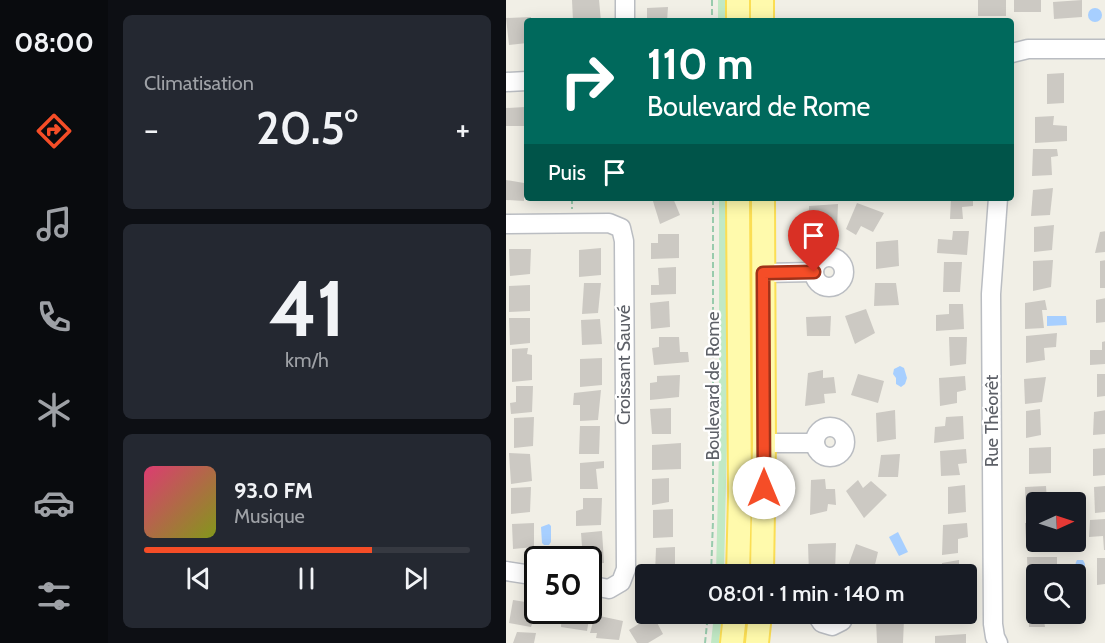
<!DOCTYPE html>
<html lang="fr">
<head>
<meta charset="utf-8">
<style>
	body { margin:0; font-family:Cabin,sans-serif; background:#242831; color:#f1f3f6; height:100vh; display:flex; flex-direction:column; font-size:22px; white-space:nowrap }
	* { box-sizing:border-box; margin:0 }
	p { font-size:20px; color:#9ea1a6 }
	.icon { flex:none; width:33px; height:33px; fill:none; stroke:currentColor; stroke-width:2; stroke-linecap:round; stroke-linejoin:round }
	.map { position:relative; flex:1; overflow:hidden }
	.sheet { display:flex; flex-direction:column; gap:15px; padding:15px; background:#0d0f14; width:398px }
	.sheet>* { flex:none }
	.guide { position:absolute; left:18px; top:18px; width:490px; height:183px; border-radius:6px; box-shadow:0 3px 15px #0003; background:#00695c; color:#fff; overflow:hidden }
	.needle { width:39px; rotate:87deg }
	.tools { position:absolute; left:520px; top:492px; display:grid; gap:12px }
	.tools a { display:grid; place-items:center; width:60px; height:60px; border-radius:6px; background:#171b24; box-shadow:0 3px 15px #0003; font-size:30px }
	.speed { position:absolute; left:18px; top:546px; display:flex; gap:12px; font-size:30px; font-weight:700; text-align:center }
	.speed>* { display:grid; place-content:center; width:78px; height:78px; border-radius:50%; background:#171b24; box-shadow:0 3px 15px #0003; line-height:1 }
	.speed .limit { border:3px solid #111; border-radius:9px; background:#fff; color:#111 }
	.pin { position:absolute; display:grid; place-items:center; width:51px; height:51px; color:#fff; margin:-62px -26px; border-radius:50% 50% 50% 0; rotate:-45deg; box-shadow:0 0 6px #0007 }
	.pin .icon { rotate:45deg }
	.me { position:absolute; width:66px; margin:-33px; rotate:0deg; stroke-linejoin:round; filter:drop-shadow(0 0 4px #0008) }
	.turn { display:flex; align-items:center; gap:21px; height:126px; padding:0 24px; font-size:27px }
	.turn .icon { width:78px; height:78px; stroke-width:2.5 }
	.turn b { display:block; font-size:42px; line-height:51px }
	.then { display:flex; align-items:center; height:57px; padding:0 24px; background:#0003; gap:12px; font-size:22px }
	.big { font-size:45px; font-weight:600; line-height:1.1 }
	.sheet .card { flex:1; display:flex; flex-direction:column; justify-content:center; gap:9px; min-width:0; padding:0 21px; border-radius:9px; background:#242831 }
	.sheet .dial { align-items:center; gap:0 }
	.dial b { font-size:78px; line-height:1 }
	.song { display:flex; align-items:center; gap:18px }
	.cover { width:72px; height:72px; border-radius:9px; background:linear-gradient(135deg,hsl(340 70% 55%),hsl(70 70% 35%)) }
	.played { height:6px; border-radius:3px; background:linear-gradient(90deg,#f54d27 70%,#363941 70%) }
	.keys { display:flex; justify-content:space-around; direction:ltr }
	.heat { display:flex; justify-content:space-between; align-items:center; font-size:33px; direction:ltr }
	.trip { position:absolute; left:129px; top:564px; width:342px; height:60px; border-radius:6px; background:#171b24; box-shadow:0 3px 15px #0003; font-weight:600; line-height:60px; text-align:center }
	main { display:flex; flex:1; min-height:0 }
	.dock { display:flex; flex-direction:column; width:108px; justify-content:space-around; align-items:center; background:#090b0e; color:#9ea1a6 }
	.dock .icon { width:42px; height:42px }
	.dock .current { color:#f54d27 }
	.dock b { font-size:27px; color:#f1f3f6 }
	.map>svg:first-child { display:block }
</style>
</head>
<body>
<main>
<nav class="dock">
<b>08:00</b>
<svg class="icon current" aria-label="directions" viewBox="0 0 24 24"><path d="M12 3l9 9-9 9-9-9zM9 14v-3h6M13 9l2 2-2 2"/></svg>
<svg class="icon" aria-label="music" viewBox="0 0 24 24"><path d="M9 18V5l10-2v13"/><circle cx="6" cy="18" r="3"/><circle cx="16" cy="16" r="3"/></svg>
<svg class="icon" aria-label="phone" viewBox="0 0 24 24"><path d="M5 4h4l2 5-3 2q2 4 5 5l2-3 5 2v4C11 20 4 13 5 4z"/></svg>
<svg class="icon" aria-label="climate" viewBox="0 0 24 24"><path d="M12 3v18M4 7l16 10M4 17L20 7"/></svg>
<svg class="icon" aria-label="car" viewBox="0 0 24 24"><path d="M5 17H2v-5l4-1 3-4h7l3 4 3 1v5h-3M9 17h6M6 11h13"/><circle cx="7" cy="17" r="2"/><circle cx="17" cy="17" r="2"/></svg>
<svg class="icon" aria-label="filters" viewBox="0 0 24 24"><path d="M4 7h16M4 17h16"/><circle cx="9" cy="7" r="2"/><circle cx="15" cy="17" r="2"/></svg>
</nav>
<section class="sheet">
<div class="card"><p>Climatisation</p>
<div class="heat"><a>−</a><b class="big">20.5°</b><a>+</a></div>
</div>
<div class="card dial"><b>41</b><p>km/h</p></div>
<div class="card">
<div class="song"><i class="cover"></i><div><b>93.0 FM</b><p>Musique</p></div></div>
<div class="played"></div>
<div class="keys"><svg class="icon" aria-label="previous" viewBox="0 0 24 24"><path d="M18 5L8 12l10 7zM5 5v14"/></svg><svg class="icon" aria-label="pause" viewBox="0 0 24 24"><path d="M8 5v14M16 5v14"/></svg><svg class="icon" aria-label="next" viewBox="0 0 24 24"><path d="M6 5l10 7-10 7zM19 5v14"/></svg></div>
</div>
</section>
<div class="map">
<svg width="600" height="643" viewBox="0 0 600 643">
	<rect width="100%" height="100%" fill="#f1efe6"/>
	<g fill="#c1e9c5">
		<rect x="212" y="0" width="7" height="21"/>
		<path d="M213 198H220L221 437 218 574H210L213 449Z"/>
		<path d="M208 614H216L213 643H205Z"/>
	</g>
	<g fill="#a7cfff">
		<circle cx="589" cy="15" r="7"/>
		<path d="M541 316H560L561 325 541 326Z"/>
		<path d="M394 366 398 368 401 378 399 384 395 387 390 384V378L387 374 388 369Z"/>
		<path d="M43 524 45 526V542L43 545H38L36 543 35 527Z"/>
		<path d="M392 532 402 552 393 556 383 537Z"/>
		<path d="M571 560H577L579 564 577 580H571C568 574 568 566 571 560Z"/>
	</g>
	<g fill="#ccc9c3">
		<path d="M66 0H93L95 21H67Z"/>
		<rect x="472" y="0" width="28" height="16"/>
		<rect x="508" y="0" width="27" height="12"/>
		<path d="M576 0V17L548 19 547 2Z"/>
		<path d="M162 7 161 21H141V8Z"/>
		<path d="M25 17V21H21V43L3 45 0 18Z"/>
		<path d="M558 73V103L541 104V74Z"/>
		<path d="M19 107V126H0V108Z"/>
		<path d="M548 116 547 125 561 126V141L529 143V117Z"/>
		<path d="M527 149H551L552 156 545 157 546 175 526 176Z"/>
		<path d="M0 180 18 183V201L0 200Z"/>
		<path d="M547 188 544 215 525 216 527 190Z"/>
		<path d="M146 198H167L174 215 154 224Z"/>
		<path d="M445 198H467V206L456 207 457 219H444Z"/>
		<path d="M351 203 378 213 367 232 355 226 350 235 340 229Z"/>
		<path d="M332 204 331 230 316 232 315 224H303V206Z"/>
		<path d="M548 225 546 250 528 252V227Z"/>
		<path d="M447 231H463L461 255 431 253 432 239 446 240Z"/>
		<path d="M600 231V252L589 253 594 232Z"/>
		<path d="M152 234H173V258L145 259V243H152Z"/>
		<path d="M392 240 393 266 370 269V242Z"/>
		<path d="M95 248V275L73 277V250Z"/>
		<path d="M3 249H25L24 274 4 276Z"/>
		<path d="M547 260 545 287 527 291V261Z"/>
		<path d="M600 260V288H594V261Z"/>
		<path d="M438 262H456L454 292H437Z"/>
		<path d="M170 267V294L145 295V285H153L152 268Z"/>
		<path d="M78 283H95L92 313 76 314Z"/>
		<path d="M369 283H390L393 305 368 306Z"/>
		<path d="M24 285V311L3 312V286Z"/>
		<path d="M600 298V322L590 323V300Z"/>
		<path d="M539 300 541 310H536L538 328 519 329V303Z"/>
		<path d="M163 301 164 327 145 329 144 303Z"/>
		<path d="M443 304H457L458 329 430 331V315L443 314Z"/>
		<path d="M360 309 369 333 349 344 339 316Z"/>
		<path d="M325 316 324 336H301L300 317Z"/>
		<path d="M3 318H24V343L4 345Z"/>
		<path d="M94 319 96 344 76 345 75 320Z"/>
		<path d="M551 333 550 347 538 348 539 360 520 363V336Z"/>
		<path d="M153 337H173L174 352H182L183 362 148 365 146 348 153 347Z"/>
		<path d="M443 337H461L460 364 444 366Z"/>
		<path d="M600 341V364L584 365V350H596V342Z"/>
		<path d="M22 348 21 354 26 355V380L6 382V349Z"/>
		<path d="M96 358V385L74 387V359Z"/>
		<path d="M317 370V378L328 377 330 393 318 394 319 403 299 406 302 373Z"/>
		<path d="M352 374 378 381 372 403 345 395Z"/>
		<path d="M591 374H600V396L591 397Z"/>
		<path d="M174 375 173 397 144 400V383L151 382V376Z"/>
		<path d="M459 376 460 390 451 392V403L434 406 433 378Z"/>
		<path d="M540 377 536 402 519 404 518 379Z"/>
		<path d="M10 386H27L26 412 5 414 4 403 10 402Z"/>
		<path d="M95 390 92 420 74 421V405H67L68 393Z"/>
		<path d="M165 408V434H146L144 409Z"/>
		<path d="M534 409 535 435 520 438V411Z"/>
		<path d="M389 410 390 439 371 442 370 413Z"/>
		<path d="M600 410V434L587 435 588 412Z"/>
		<path d="M457 416 458 439 428 443 429 427 439 426 440 417Z"/>
		<path d="M28 417 27 446 8 448V418Z"/>
		<path d="M74 426H94L93 454H73Z"/>
		<path d="M175 443V469L146 470V445Z"/>
		<path d="M545 447V473L523 474V448Z"/>
		<path d="M600 448V475L587 476V449Z"/>
		<path d="M460 449 461 463 452 464 454 475 435 476 434 451Z"/>
		<path d="M3 453 24 454 26 481 5 484Z"/>
		<path d="M394 454 392 477H372L375 455Z"/>
		<path d="M98 461V468L90 469 92 489H74V463Z"/>
		<path d="M163 478V502L146 505V479Z"/>
		<path d="M319 479 320 489H329L330 505 322 504 321 511 304 515 305 480Z"/>
		<path d="M352 480 357 488 365 481 381 495 358 518 340 491Z"/>
		<path d="M459 485 460 512 442 514V487Z"/>
		<path d="M540 486 541 502H531V516L520 517 519 487Z"/>
		<path d="M600 486V512L589 513 588 487Z"/>
		<path d="M25 487 24 512 5 514V488Z"/>
		<path d="M77 498H96L95 525 70 526V511L77 509Z"/>
		<path d="M167 509V537L147 538V510Z"/>
		<path d="M600 519V550H598L597 536 583 537 584 520Z"/>
		<path d="M531 522V542H542V548L528 550 527 539H520L519 523Z"/>
		<path d="M28 523V547L7 549 6 524Z"/>
		<path d="M461 523 462 537 452 539V553L436 555 437 525Z"/>
		<path d="M96 531 98 563 82 564V560H77L75 533Z"/>
		<path d="M330 543 329 572 303 574 302 544Z"/>
		<path d="M350 544 372 552 367 573 342 566Z"/>
		<path d="M169 547V574H149L150 548Z"/>
		<path d="M521 557H551V570L539 573V574H531V582H522Z"/>
		<path d="M591 558H600V584L591 585Z"/>
		<path d="M453 560V574H435L436 563Z"/>
		<path d="M531 596V614H537L539 627H523L522 597Z"/>
		<path d="M7 600 32 604V610H37L34 622 27 621 25 627 3 623Z"/>
		<path d="M56 610 84 613 81 631 55 627Z"/>
		<path d="M436 614H454V621L436 622Z"/>
		<path d="M89 615 117 621 113 640 90 638 91 633H84Z"/>
		<path d="M147 615 157 634 142 643H131L123 630Z"/>
		<path d="M370 619H398L397 643H371Z"/>
		<path d="M11 632 30 633 28 643H7Z"/>
		<path d="M460 634V643H429V636Z"/>
	</g>
	<g fill="none" stroke-linecap="round" stroke-linejoin="round">
		<g stroke="#babdc2" stroke-width="21">
			<g id="minor">
				<path d="M119 0V21"/>
				<path d="M506 53 522 49H600"/>
				<path d="M0 82 21 81"/>
				<path d="M492 198 485 294 487 624 489 637 492 643"/>
				<path d="M0 224 103 223 115 228 118 241 120 569 115 582 103 589 82 585"/>
				<circle cx="323" cy="272" r="15"/>
				<path d="M257 273 308 272"/>
				<circle cx="324" cy="442" r="15"/>
				<path d="M258 443H309"/>
				<path d="M0 571 32 576"/>
				<path d="M310 614 316 623 326 626 336 621 339 614"/>
			</g>
		</g>
		<g stroke="#fbde54" stroke-width="26">
			<g id="major">
				<path d="M232 0V21"/>
				<path d="M256 0V21"/>
				<path d="M232 574 234 496 232 198"/>
				<path d="M256 574 258 443 257 198"/>
				<path d="M226 643 229 614"/>
				<path d="M251 643 254 614"/>
			</g>
		</g>
		<g stroke="#99cbad" stroke-width="2" stroke-dasharray="6 3" stroke-linecap="butt">
			<path d="M206 0V21"/>
			<path d="M66 198V209"/>
			<path d="M205 574 207 521V198"/>
			<path d="M199 643 202 614"/>
		</g>
		<use href="#minor" stroke="#fff" stroke-width="18"/>
		<use href="#major" stroke="#fffaac" stroke-width="22"/>
	</g>
	<g fill="none" stroke-linecap="round" stroke-linejoin="round">
		<g stroke="#9f3219" stroke-width="15">
			<path id="route" d="M258 488 257 273 308 272"/>
		</g>
		<use href="#route" stroke="#f54d27" stroke-width="10"/>
	</g>
	<g text-anchor="middle" dominant-baseline="central" stroke-width="4.5" stroke-linejoin="round" paint-order="stroke">
		<g font-size="18" fill="#5d6067" stroke="#fff">
			<text transform="translate(118 365) rotate(-90)">Croissant Sauvé</text>
			<text transform="translate(207 386) rotate(-90)">Boulevard de Rome</text>
			<text transform="translate(486 421) rotate(-90)">Rue Théorêt</text>
		</g>
	</g>
</svg>
<div class="tools">
<a><svg class="needle" viewBox="-14 -14 28 28"><path d="M0-13l5 13h-10z" fill="#e53935"/><path d="M0 13l5-13h-10z" fill="#9ea1a6"/></svg></a>
<a><svg class="icon" aria-label="search" viewBox="0 0 24 24"><circle cx="10" cy="10" r="6"/><path d="M15 15l6 6"/></svg></a>
</div>
<div class="speed"><div class="limit">50</div></div>
<div class="pin" style="left:308px;top:272px;background:#d93025"><svg class="icon" aria-label="arrive" viewBox="0 0 24 24"><path d="M6 21V4h12l-3 4 3 4H6"/></svg></div>
<svg class="me" style="left:258px;top:488px" viewBox="-20 -20 40 40"><circle r="19" fill="#fff"/><path d="M0-13L10 11 0 6-10 11z" fill="#f54d27"/></svg>
<div class="trip">08:01 · 1 min · 140 m</div>
<div class="guide">
<div class="turn"><svg class="icon" aria-label="right" viewBox="0 0 24 24"><path d="M7 20v-9h11M14 6l5 5-5 5"/></svg><div><b>110 m</b>Boulevard de Rome</div></div>
<div class="then">Puis<svg class="icon" aria-label="arrive" viewBox="0 0 24 24"><path d="M6 21V4h12l-3 4 3 4H6"/></svg></div>
</div>
</div>
</main>
</body>
</html>
